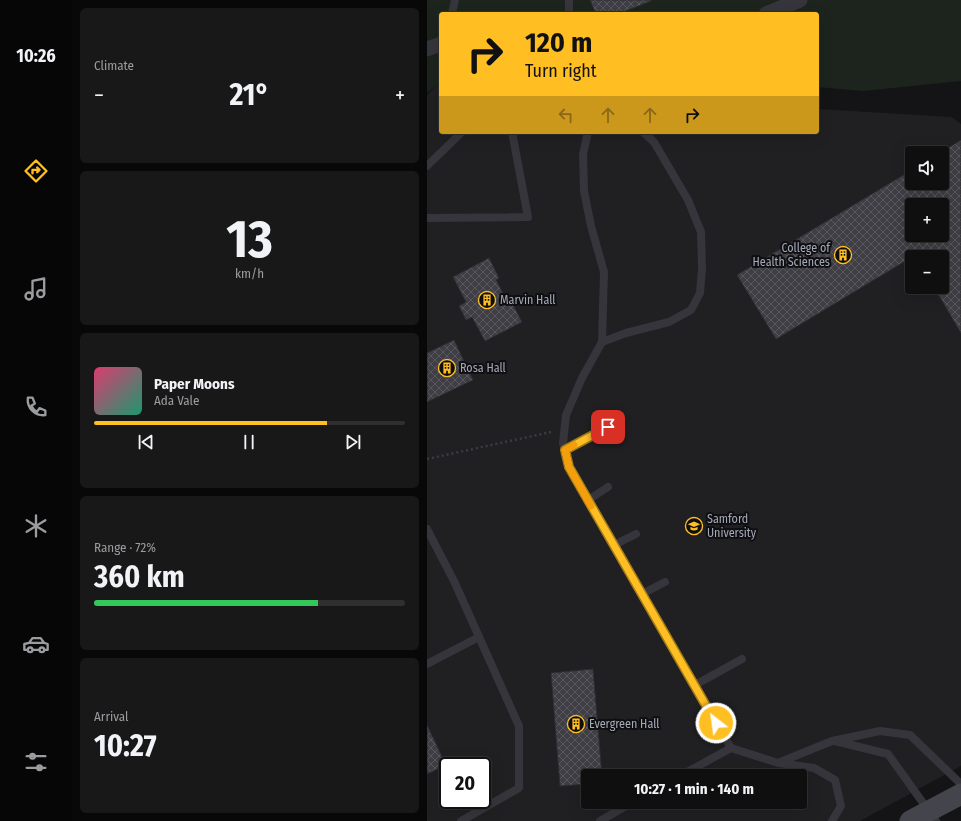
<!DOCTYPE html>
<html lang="en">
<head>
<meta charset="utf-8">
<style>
	body { margin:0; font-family:"Fira Sans Condensed",sans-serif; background:#181819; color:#f1f3f6; height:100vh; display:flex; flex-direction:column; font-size:15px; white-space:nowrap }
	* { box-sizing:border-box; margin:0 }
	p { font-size:13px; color:#9b9c9f }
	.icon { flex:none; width:22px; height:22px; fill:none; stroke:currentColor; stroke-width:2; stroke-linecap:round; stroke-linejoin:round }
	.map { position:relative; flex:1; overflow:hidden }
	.details { display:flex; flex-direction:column; gap:8px; padding:8px; background:#080809; width:355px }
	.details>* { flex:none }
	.hud { position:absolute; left:12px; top:12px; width:380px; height:122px; border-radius:4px; box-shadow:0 4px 16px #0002,0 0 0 1px #2f2f30; background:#ffbf23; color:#111; overflow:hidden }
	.tools { position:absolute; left:478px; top:146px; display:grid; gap:8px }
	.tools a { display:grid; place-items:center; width:44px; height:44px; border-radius:4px; background:#0f0f10; box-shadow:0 4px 16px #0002,0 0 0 1px #2f2f30; font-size:20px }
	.speed { position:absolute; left:12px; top:757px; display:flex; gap:8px; font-size:20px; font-weight:700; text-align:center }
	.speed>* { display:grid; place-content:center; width:52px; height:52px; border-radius:50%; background:#0f0f10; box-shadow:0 4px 16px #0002,0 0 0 1px #2f2f30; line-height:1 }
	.speed .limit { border:2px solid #111; border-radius:6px; background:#fff; color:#111 }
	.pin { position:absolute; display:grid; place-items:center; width:34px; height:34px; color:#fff; margin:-17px; border-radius:8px; box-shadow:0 2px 6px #0006 }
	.me { position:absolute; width:44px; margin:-22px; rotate:330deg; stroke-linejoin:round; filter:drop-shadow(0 0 3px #0008) }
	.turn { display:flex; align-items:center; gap:14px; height:84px; padding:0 20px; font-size:18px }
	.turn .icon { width:52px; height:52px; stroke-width:2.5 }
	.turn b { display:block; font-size:28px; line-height:34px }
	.lanes { display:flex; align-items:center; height:38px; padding:0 20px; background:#0003; justify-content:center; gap:20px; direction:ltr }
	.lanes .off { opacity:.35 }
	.big { font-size:30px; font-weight:700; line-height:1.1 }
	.details .widget { flex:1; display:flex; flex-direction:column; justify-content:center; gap:6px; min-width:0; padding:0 14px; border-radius:6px; background:#181819 }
	.details .dial { align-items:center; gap:0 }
	.dial b { font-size:52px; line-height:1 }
	.song { display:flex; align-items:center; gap:12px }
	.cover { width:48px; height:48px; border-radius:6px; background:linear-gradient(135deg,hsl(340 70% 55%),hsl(160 70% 35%)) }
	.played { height:4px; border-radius:2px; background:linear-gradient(90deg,#ffbf23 75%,#2f2f30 75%) }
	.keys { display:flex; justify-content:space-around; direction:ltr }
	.heat { display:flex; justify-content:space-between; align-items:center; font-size:22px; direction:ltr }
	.charge { height:6px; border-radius:3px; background:linear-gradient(90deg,#34c759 72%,#2f2f30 0) }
	.trip { position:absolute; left:154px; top:769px; width:226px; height:40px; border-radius:4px; background:#0f0f10; box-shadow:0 4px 16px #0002,0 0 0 1px #2f2f30; font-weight:700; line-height:40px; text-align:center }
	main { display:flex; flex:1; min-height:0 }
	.tab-bar { display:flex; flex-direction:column; width:72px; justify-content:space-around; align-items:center; background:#060606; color:#9b9c9f }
	.tab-bar .icon { width:28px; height:28px }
	.tab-bar .current { color:#ffbf23 }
	.tab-bar b { font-size:18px; color:#f1f3f6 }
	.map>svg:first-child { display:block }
</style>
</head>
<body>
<main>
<nav class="tab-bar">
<b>10:26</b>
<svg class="icon current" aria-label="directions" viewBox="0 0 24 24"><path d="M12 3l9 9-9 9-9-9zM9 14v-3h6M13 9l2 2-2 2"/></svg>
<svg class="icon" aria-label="music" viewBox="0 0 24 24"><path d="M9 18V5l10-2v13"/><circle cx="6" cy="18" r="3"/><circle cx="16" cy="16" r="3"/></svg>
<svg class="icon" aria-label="phone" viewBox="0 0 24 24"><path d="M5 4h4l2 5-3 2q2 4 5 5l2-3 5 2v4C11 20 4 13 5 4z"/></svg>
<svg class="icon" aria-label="climate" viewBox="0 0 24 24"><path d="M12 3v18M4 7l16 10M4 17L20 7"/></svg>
<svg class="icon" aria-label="car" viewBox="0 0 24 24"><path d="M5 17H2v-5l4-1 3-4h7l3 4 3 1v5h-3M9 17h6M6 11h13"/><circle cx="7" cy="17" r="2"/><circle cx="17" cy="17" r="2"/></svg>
<svg class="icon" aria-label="filters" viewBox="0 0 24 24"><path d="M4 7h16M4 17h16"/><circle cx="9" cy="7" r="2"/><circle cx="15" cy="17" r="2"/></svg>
</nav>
<section class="details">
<div class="widget"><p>Climate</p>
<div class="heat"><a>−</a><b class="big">21°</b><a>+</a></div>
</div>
<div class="widget dial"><b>13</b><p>km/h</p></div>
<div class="widget">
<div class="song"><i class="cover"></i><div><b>Paper Moons</b><p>Ada Vale</p></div></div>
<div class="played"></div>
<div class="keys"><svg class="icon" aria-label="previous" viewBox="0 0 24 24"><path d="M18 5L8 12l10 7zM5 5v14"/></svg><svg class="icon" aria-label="pause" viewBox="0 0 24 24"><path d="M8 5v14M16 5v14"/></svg><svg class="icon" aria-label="next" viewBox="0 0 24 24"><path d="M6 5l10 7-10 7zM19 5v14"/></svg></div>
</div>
<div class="widget"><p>Range · 72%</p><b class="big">360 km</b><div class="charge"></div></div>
<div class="widget"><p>Arrival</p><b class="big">10:27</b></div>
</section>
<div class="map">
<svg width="534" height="821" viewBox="0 0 534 821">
	<defs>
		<pattern id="building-cross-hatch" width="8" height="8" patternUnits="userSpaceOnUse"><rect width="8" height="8" fill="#3e3e44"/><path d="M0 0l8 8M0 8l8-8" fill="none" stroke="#57575d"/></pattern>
	</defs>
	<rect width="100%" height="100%" fill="#141416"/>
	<path fill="#202023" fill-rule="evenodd" d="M13 81 14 82V132H390V109L525 117 534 124V766L433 821H0V95ZM485 153H515V183H485ZM485 205H515V235H485ZM485 257H515V287H485ZM21 766H55V800H21ZM161 776H373V802H161Z"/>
	<path fill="#1c241d" d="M0 0H534V81L436 91 390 87V14H14V81L0 93Z"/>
	<g fill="url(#building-cross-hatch)" stroke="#2e2e32" fill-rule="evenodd">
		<path d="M163 0H224V1L191 14H169Z"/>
		<path d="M534 140V333L507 287H515V257H485L349 339 310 275 485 170V183H515V152ZM485 205H515V235H485Z"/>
		<path d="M62 258 72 278 69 280 82 305 85 303 95 322 58 341 45 317 39 320 32 306 39 302 26 277Z"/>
		<path d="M27 340 46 380 0 402V353Z"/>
		<path d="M166 669 175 776H161V784L133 786 124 673Z"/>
		<path d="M0 725 19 765 0 774Z"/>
	</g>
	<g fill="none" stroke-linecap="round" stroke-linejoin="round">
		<path stroke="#3b3c43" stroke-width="2.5" stroke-dasharray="2 3" stroke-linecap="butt" d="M0 459 124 432"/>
		<g stroke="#35353b" stroke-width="8">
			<path d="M142 0V14"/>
			<path d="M25 14 28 0"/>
			<path d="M161 132 156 154 157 191 164 226 177 272 175 342 155 378 139 415 136 443 142 467 304 748 351 763 405 741 453 731 483 735 534 784"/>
			<path d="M0 166 35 132"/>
			<path d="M0 218 101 217 85 132"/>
			<path d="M175 342 199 333 242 322 264 310 273 293 275 268 274 232 261 200 227 142 216 132"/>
			<path d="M138 450 181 427"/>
			<path d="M161 500 181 487"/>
			<path d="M0 529 27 581 92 726V788L34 821"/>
			<path d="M187 545 209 534"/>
			<path d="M215 594 238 582"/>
			<path d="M0 664 52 637"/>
			<path d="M268 685 315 659"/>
			<path d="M408 741 461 754 509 821"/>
			<path d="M352 763 387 768 408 780 414 806 405 821"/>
			<path d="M253 776 304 748"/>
			<path d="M173 821 206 802"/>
		</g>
		<g stroke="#35353b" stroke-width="15">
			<path d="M339 14 373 0"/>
			<path d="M0 49 14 44"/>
		</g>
		<path stroke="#43444c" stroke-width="21" d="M483 821 534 794"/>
	</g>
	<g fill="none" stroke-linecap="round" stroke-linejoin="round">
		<g stroke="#a67c17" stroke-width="10">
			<path id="route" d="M181 427 138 450 142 467 289 723"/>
		</g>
		<use href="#route" stroke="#ffbf23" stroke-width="7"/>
		<path stroke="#f59e0b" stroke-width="7" d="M147 445 138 450 142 467 164 506"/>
	</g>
	<defs>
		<g id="building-ring" transform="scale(0.9)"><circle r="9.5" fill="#0f0f11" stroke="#ffbf23" stroke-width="1.5"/><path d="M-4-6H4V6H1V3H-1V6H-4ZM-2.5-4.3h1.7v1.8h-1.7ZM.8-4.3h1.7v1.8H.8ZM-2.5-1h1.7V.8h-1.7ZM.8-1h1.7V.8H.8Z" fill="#ffbf23"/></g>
		<g id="university-ring" transform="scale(0.9)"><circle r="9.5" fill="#0f0f11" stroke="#ffbf23" stroke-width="1.5"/><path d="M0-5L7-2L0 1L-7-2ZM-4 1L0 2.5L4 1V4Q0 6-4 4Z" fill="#ffbf23"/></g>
	</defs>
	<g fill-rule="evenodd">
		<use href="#building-ring" x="416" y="255"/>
		<use href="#building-ring" x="60" y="300"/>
		<use href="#building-ring" x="20" y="368"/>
		<use href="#university-ring" x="267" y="526"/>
		<use href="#building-ring" x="149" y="724"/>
	</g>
	<g text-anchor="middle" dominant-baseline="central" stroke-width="4" stroke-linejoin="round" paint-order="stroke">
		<g font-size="12" fill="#a4a9b8" stroke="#0f0f11" text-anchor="start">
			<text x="403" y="248" text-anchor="end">College of<tspan x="403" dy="14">Health Sciences</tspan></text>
			<text x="73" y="300">Marvin Hall</text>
			<text x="33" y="368">Rosa Hall</text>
			<text x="280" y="519">Samford<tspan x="280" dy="14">University</tspan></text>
			<text x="162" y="724">Evergreen Hall</text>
		</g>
	</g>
</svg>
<div class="tools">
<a><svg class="icon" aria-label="sound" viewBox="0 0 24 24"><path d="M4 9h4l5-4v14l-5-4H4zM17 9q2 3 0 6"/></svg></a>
<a>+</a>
<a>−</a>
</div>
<div class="speed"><div class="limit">20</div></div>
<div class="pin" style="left:181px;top:427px;background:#d93025"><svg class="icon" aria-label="arrive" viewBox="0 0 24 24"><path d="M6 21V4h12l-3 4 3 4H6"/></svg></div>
<svg class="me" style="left:289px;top:723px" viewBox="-20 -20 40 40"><circle r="17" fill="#ffbf23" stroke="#fff" stroke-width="3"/><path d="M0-11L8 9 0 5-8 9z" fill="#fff"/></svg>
<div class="trip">10:27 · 1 min · 140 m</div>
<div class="hud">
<div class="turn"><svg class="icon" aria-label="right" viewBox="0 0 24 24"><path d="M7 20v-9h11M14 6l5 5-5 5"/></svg><div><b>120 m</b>Turn right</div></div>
<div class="lanes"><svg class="icon off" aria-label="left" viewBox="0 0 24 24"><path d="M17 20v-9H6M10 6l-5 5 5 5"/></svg><svg class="icon off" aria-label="ahead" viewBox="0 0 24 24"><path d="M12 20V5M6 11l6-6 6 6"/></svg><svg class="icon off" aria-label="ahead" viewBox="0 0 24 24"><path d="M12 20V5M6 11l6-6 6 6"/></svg><svg class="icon" aria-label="right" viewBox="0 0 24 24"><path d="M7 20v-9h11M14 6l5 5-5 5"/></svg></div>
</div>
</div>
</main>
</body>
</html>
